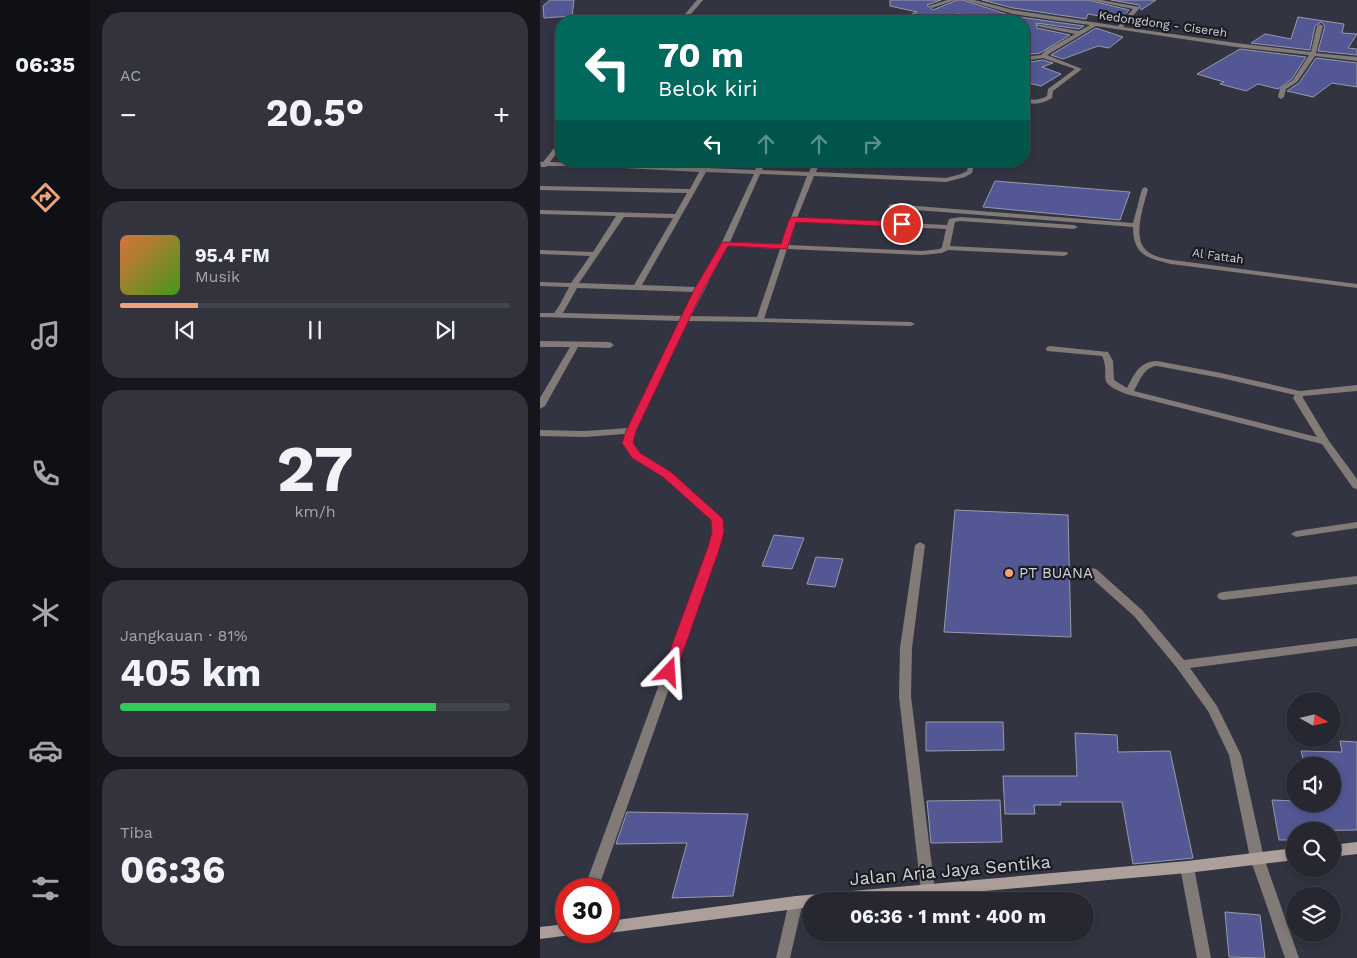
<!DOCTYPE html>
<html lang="id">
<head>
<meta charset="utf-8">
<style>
	body { margin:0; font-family:"Work Sans",sans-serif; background:#32333d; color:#f1f3f6; height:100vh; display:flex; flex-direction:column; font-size:19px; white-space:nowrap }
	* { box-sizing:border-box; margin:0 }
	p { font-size:16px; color:#a4a5ab }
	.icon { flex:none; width:28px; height:28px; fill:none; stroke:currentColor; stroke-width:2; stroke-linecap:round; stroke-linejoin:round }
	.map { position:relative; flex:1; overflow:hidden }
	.drawer { display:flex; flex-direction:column; gap:12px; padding:12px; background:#15151b; width:450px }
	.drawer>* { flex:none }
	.top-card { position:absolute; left:15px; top:15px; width:475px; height:152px; border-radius:20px; box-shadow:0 2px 8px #0003,0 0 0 1px #42444d; background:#00695c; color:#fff; overflow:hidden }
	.needle { width:32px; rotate:98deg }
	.controls { position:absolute; left:746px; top:692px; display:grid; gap:10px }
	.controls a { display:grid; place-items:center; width:55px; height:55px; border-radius:50%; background:#262731; box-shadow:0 2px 8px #0003,0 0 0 1px #42444d; font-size:25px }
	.speed { position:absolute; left:15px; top:878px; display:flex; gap:10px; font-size:25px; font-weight:700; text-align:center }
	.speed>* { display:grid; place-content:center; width:65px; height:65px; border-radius:50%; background:#262731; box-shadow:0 2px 8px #0003,0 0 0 1px #42444d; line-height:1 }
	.speed .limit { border:8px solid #d22; background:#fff; color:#111 }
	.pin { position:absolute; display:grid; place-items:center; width:42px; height:42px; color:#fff; margin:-21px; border:2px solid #fff; border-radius:50%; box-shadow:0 1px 5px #0007 }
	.me { position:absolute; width:55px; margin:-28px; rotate:20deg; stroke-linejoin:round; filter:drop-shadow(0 0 4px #0008) }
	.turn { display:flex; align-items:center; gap:18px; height:105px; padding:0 20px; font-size:22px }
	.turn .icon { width:65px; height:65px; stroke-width:2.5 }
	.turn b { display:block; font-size:35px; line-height:42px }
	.lanes { display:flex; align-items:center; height:48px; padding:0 20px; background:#0003; justify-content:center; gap:25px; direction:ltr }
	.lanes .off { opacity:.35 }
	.big { font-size:38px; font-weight:700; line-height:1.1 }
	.drawer .tile { flex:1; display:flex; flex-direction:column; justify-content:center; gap:8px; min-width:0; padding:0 18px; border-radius:20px; background:#32333d }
	.drawer .dial { align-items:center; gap:0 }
	.dial b { font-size:65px; line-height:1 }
	.song { display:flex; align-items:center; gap:15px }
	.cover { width:60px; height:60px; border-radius:8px; background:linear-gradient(135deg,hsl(20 70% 55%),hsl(100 70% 35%)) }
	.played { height:5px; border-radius:2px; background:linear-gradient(90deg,#f0a27a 20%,#42444d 20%) }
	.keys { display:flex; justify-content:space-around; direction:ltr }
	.heat { display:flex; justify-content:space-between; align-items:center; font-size:28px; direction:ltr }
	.charge { height:8px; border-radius:4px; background:linear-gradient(90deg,#34c759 81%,#42444d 0) }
	.trip { position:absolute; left:262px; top:892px; width:292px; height:50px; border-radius:25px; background:#262731; box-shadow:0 2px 8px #0003,0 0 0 1px #42444d; font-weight:700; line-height:50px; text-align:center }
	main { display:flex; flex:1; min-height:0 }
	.tab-bar { display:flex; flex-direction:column; width:90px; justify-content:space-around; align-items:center; background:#0f1014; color:#a4a5ab }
	.tab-bar .icon { width:35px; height:35px }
	.tab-bar .active { color:#f0a27a }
	.tab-bar b { font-size:22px; color:#f1f3f6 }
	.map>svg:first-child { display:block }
</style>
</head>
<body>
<main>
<nav class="tab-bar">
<b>06:35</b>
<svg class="icon active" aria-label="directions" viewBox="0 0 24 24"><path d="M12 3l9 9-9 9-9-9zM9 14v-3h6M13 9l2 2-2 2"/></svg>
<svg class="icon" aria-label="music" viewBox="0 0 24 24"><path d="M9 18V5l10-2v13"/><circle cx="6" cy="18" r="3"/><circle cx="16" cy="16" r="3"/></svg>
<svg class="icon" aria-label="phone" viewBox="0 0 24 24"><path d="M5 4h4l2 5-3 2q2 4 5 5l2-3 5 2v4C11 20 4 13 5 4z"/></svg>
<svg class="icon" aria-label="climate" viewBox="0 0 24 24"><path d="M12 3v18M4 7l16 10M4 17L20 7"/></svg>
<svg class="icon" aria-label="car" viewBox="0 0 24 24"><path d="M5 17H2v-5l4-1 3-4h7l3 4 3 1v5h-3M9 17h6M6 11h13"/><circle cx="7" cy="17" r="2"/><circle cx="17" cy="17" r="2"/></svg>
<svg class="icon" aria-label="filters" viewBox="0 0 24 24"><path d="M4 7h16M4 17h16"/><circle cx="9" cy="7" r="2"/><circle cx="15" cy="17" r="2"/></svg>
</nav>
<section class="drawer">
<div class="tile"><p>AC</p>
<div class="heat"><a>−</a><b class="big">20.5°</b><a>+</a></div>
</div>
<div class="tile">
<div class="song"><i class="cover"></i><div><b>95.4 FM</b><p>Musik</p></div></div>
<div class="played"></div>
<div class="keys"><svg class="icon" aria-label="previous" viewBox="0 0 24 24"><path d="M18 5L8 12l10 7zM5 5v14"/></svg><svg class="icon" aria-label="pause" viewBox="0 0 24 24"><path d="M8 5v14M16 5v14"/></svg><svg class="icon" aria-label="next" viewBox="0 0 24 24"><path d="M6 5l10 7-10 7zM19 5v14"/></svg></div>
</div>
<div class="tile dial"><b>27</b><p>km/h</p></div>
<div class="tile"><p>Jangkauan · 81%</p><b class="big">405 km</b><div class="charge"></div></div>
<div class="tile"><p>Tiba</p><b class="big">06:36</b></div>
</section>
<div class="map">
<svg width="817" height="958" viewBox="0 0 817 958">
	<rect width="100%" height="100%" fill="#323441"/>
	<g fill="#535895" stroke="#979aab">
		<path d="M10 0H34L32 16 4 18 3 6Z"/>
		<path d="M350 0H401L387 5 393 10 417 0H423L472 16 544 26 539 29 496 23 497 28 530 35 500 53 484 55V21H458L418 14 405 21 372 14 377 12 350 6Z"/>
		<path d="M442 0H548L589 10 581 20 548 14 546 19 473 8Z"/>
		<path d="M571 0H616L601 10 599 5Z"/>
		<path d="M758 17 804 24 802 33 817 34 808 48 817 49V55L778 51 785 26 781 22 775 26 770 50 711 43 725 34 751 39Z"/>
		<path d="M556 28 583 37 569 48 558 46 523 59 511 55Z"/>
		<path d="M700 49 766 57 752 79 738 89 718 84 706 91 680 84 684 82 657 74Z"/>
		<path d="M776 58 817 63V87L792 83 773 97 747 91 759 83Z"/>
		<path d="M503 60 513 63 502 67 521 74 501 86 484 82V63Z"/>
		<path d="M455 181 590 192 580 220 443 207Z"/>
		<path d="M415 510 528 515 531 637 404 632Z"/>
		<path d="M234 535 264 538 252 569 222 566Z"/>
		<path d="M276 557 303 559 295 587 267 584Z"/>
		<path d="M386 722H463L464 750 386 751Z"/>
		<path d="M535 733 577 735 578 752 630 751 653 858 593 864 582 802H520L521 805H494L495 814H465L463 776H537Z"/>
		<path d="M800 741 817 742V830L755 831V840H739L732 800 755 801V804H792V766H765L761 751 802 752Z"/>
		<path d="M460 800 462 842 391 843 387 801Z"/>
		<path d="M87 812 208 814 193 896 132 898 147 843 76 844Z"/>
		<path d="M685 912 720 915 725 958 689 957Z"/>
	</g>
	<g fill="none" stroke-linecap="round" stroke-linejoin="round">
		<g fill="#817a76" fill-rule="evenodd">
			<path d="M605 187 608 189C604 205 592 237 606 250 613 257 623 258 632 260L817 284V288L631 264C607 258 593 255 593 227L351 208 348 206 351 204 593 223 602 189Z"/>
			<path d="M217 318 371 322 375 324 371 326 220 322H217Z"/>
		</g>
		<g fill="#817a76" fill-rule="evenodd">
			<path d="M157 0H163L151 14 267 16 298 21 148 17 144 21H139Z"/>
			<path d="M407 0H415L392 8 389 6Z"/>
			<path d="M425 0H434L473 10 578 26 593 9 550 0H561L599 7V9L583 27 696 43 771 52 777 26 780 24 783 26 776 53 817 57V61L775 56 757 82 746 89 744 97 741 99 738 97 740 88 753 80 769 55 696 47 556 26 507 55 542 69 513 91 512 98C503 104 494 105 484 102V98C493 100 498 101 507 96L508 89 535 69 503 58 484 61V57L501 55 506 50 535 34 497 26V24L539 31 550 25 473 14Z"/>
			<path d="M21 141V147L10 162 161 168 165 161H172L168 168 215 170 220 161H226L222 170 269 172 274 161H280L276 172 406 178 421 174 427 171 429 161H435L432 173 425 177 406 182 274 176 257 218 407 225 409 219 420 217 534 225 538 227 534 229 420 221 415 222 410 246 527 252 528 254 524 256 408 250 402 253 382 255 247 249 223 322 148 321 96 431 93 443 100 453 131 473 181 517 183 532 174 562 58 889H44L164 562 173 532 172 520 123 477 93 457 83 443 85 434 45 437 0 436V430L45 431 88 428 140 321 0 317V313H14L19 306 29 287 0 286V282L31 283 50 256 0 254V250L53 252 76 216 0 214V210L135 214 147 193 0 190V186L150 189 159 172 45 166H7L5 167H1L0 162H3L19 142ZM166 172 214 174 181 244 156 287 102 285ZM220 174 267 176 241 244 190 242ZM84 217 133 218 94 285 39 283ZM256 222 406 229 402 247 400 249 382 251 249 245ZM187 246 240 249 217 317 151 316ZM37 288 154 292 142 316 23 313Z"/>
			<path d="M0 341 70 342 74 345 70 348 38 347 5 406 0 409V398L30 347H0Z"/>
			<path d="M510 346 568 352 573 361 574 380 587 388C595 373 599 362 617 361L681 373 760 391 817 385V391L763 396V398L789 441 817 479V489L813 488 782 444 586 394C553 381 572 378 562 356L507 351 506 349 507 347ZM617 366 681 378 755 395 753 398 777 437 594 391C600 380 604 367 617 366Z"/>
			<path d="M817 522V528L756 537 751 534 756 531Z"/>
			<path d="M380 542 385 545 372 648 371 696 395 891 393 895 388 897 383 895 381 891 359 696 360 648 375 545Z"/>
			<path d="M552 568 556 569 602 610 644 660 817 638V646L650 668 677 706 701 755 724 858 759 958H745L710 858 689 755 668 711 637 668 594 616 548 575 547 572Z"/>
			<path d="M817 576V584L683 600 679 599 677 596 679 593 683 592Z"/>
			<path d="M647 861 652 863 654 867 671 958H657L640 867 642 863Z"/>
			<path d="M256 896 261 898 263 902 250 958H236L249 902 251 898Z"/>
		</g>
		<g fill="#ada09a" fill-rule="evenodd">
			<path d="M817 842V854L792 857V845Z"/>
			<path d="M755 848V860L647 873 333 901H271V907L69 933 64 931H69V921L256 896 647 861Z"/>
			<path d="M26 924V931H33L31 935 0 939V927Z"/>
		</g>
	</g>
	<path fill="#e11d48" stroke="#92132f" d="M253 217 362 222 367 224 362 227 256 222 247 249 188 246 163 290 96 431 93 443 100 453 131 472 183 519 184 532 180 547 136 672 134 676H124L122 672 168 547 172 532 171 520 123 477 92 458 82 443 86 431 154 290 182 242 241 244 249 220Z"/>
	<circle fill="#f0a27a" stroke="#1b1c22" stroke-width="2" cx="469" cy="573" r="5"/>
	<g text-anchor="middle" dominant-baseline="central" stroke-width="4.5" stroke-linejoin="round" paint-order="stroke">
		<g font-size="12" fill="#d1d3db" stroke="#1b1c22">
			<text transform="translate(623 24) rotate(8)">Kedongdong - Cisereh</text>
			<text transform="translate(678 256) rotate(8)">Al Fattah</text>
		</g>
		<g font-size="15" fill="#d1d3db" stroke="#1b1c22" text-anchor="start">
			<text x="479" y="573">PT BUANA</text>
		</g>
		<g font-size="18" fill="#d1d3db" stroke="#1b1c22">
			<text transform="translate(410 870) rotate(-5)">Jalan Aria Jaya Sentika</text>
		</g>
	</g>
</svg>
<div class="controls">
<a><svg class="needle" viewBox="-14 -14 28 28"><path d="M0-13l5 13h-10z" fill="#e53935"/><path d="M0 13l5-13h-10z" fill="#a4a5ab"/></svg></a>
<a><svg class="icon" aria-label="sound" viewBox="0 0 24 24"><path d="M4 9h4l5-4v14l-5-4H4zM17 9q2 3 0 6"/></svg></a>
<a><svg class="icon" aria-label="search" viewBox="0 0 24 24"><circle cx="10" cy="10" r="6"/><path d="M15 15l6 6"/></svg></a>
<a><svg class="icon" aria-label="layers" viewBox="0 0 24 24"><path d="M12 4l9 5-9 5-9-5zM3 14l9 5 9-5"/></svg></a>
</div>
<div class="speed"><div class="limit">30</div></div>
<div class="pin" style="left:362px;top:224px;background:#d93025"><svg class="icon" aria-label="arrive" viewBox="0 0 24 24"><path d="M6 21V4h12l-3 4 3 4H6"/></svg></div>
<svg class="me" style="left:129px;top:672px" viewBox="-20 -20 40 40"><path d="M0-17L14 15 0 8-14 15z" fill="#e11d48" stroke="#fff" stroke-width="4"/></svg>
<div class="trip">06:36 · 1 mnt · 400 m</div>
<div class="top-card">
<div class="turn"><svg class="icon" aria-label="left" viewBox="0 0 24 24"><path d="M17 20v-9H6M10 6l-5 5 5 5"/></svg><div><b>70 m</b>Belok kiri</div></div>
<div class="lanes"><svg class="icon" aria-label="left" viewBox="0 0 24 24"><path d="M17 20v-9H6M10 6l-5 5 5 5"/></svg><svg class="icon off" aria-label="ahead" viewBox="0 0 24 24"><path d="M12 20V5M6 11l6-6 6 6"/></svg><svg class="icon off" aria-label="ahead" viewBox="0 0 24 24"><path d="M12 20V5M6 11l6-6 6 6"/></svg><svg class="icon off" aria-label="right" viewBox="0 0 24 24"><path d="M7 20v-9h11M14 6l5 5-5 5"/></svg></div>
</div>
</div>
</main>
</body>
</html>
